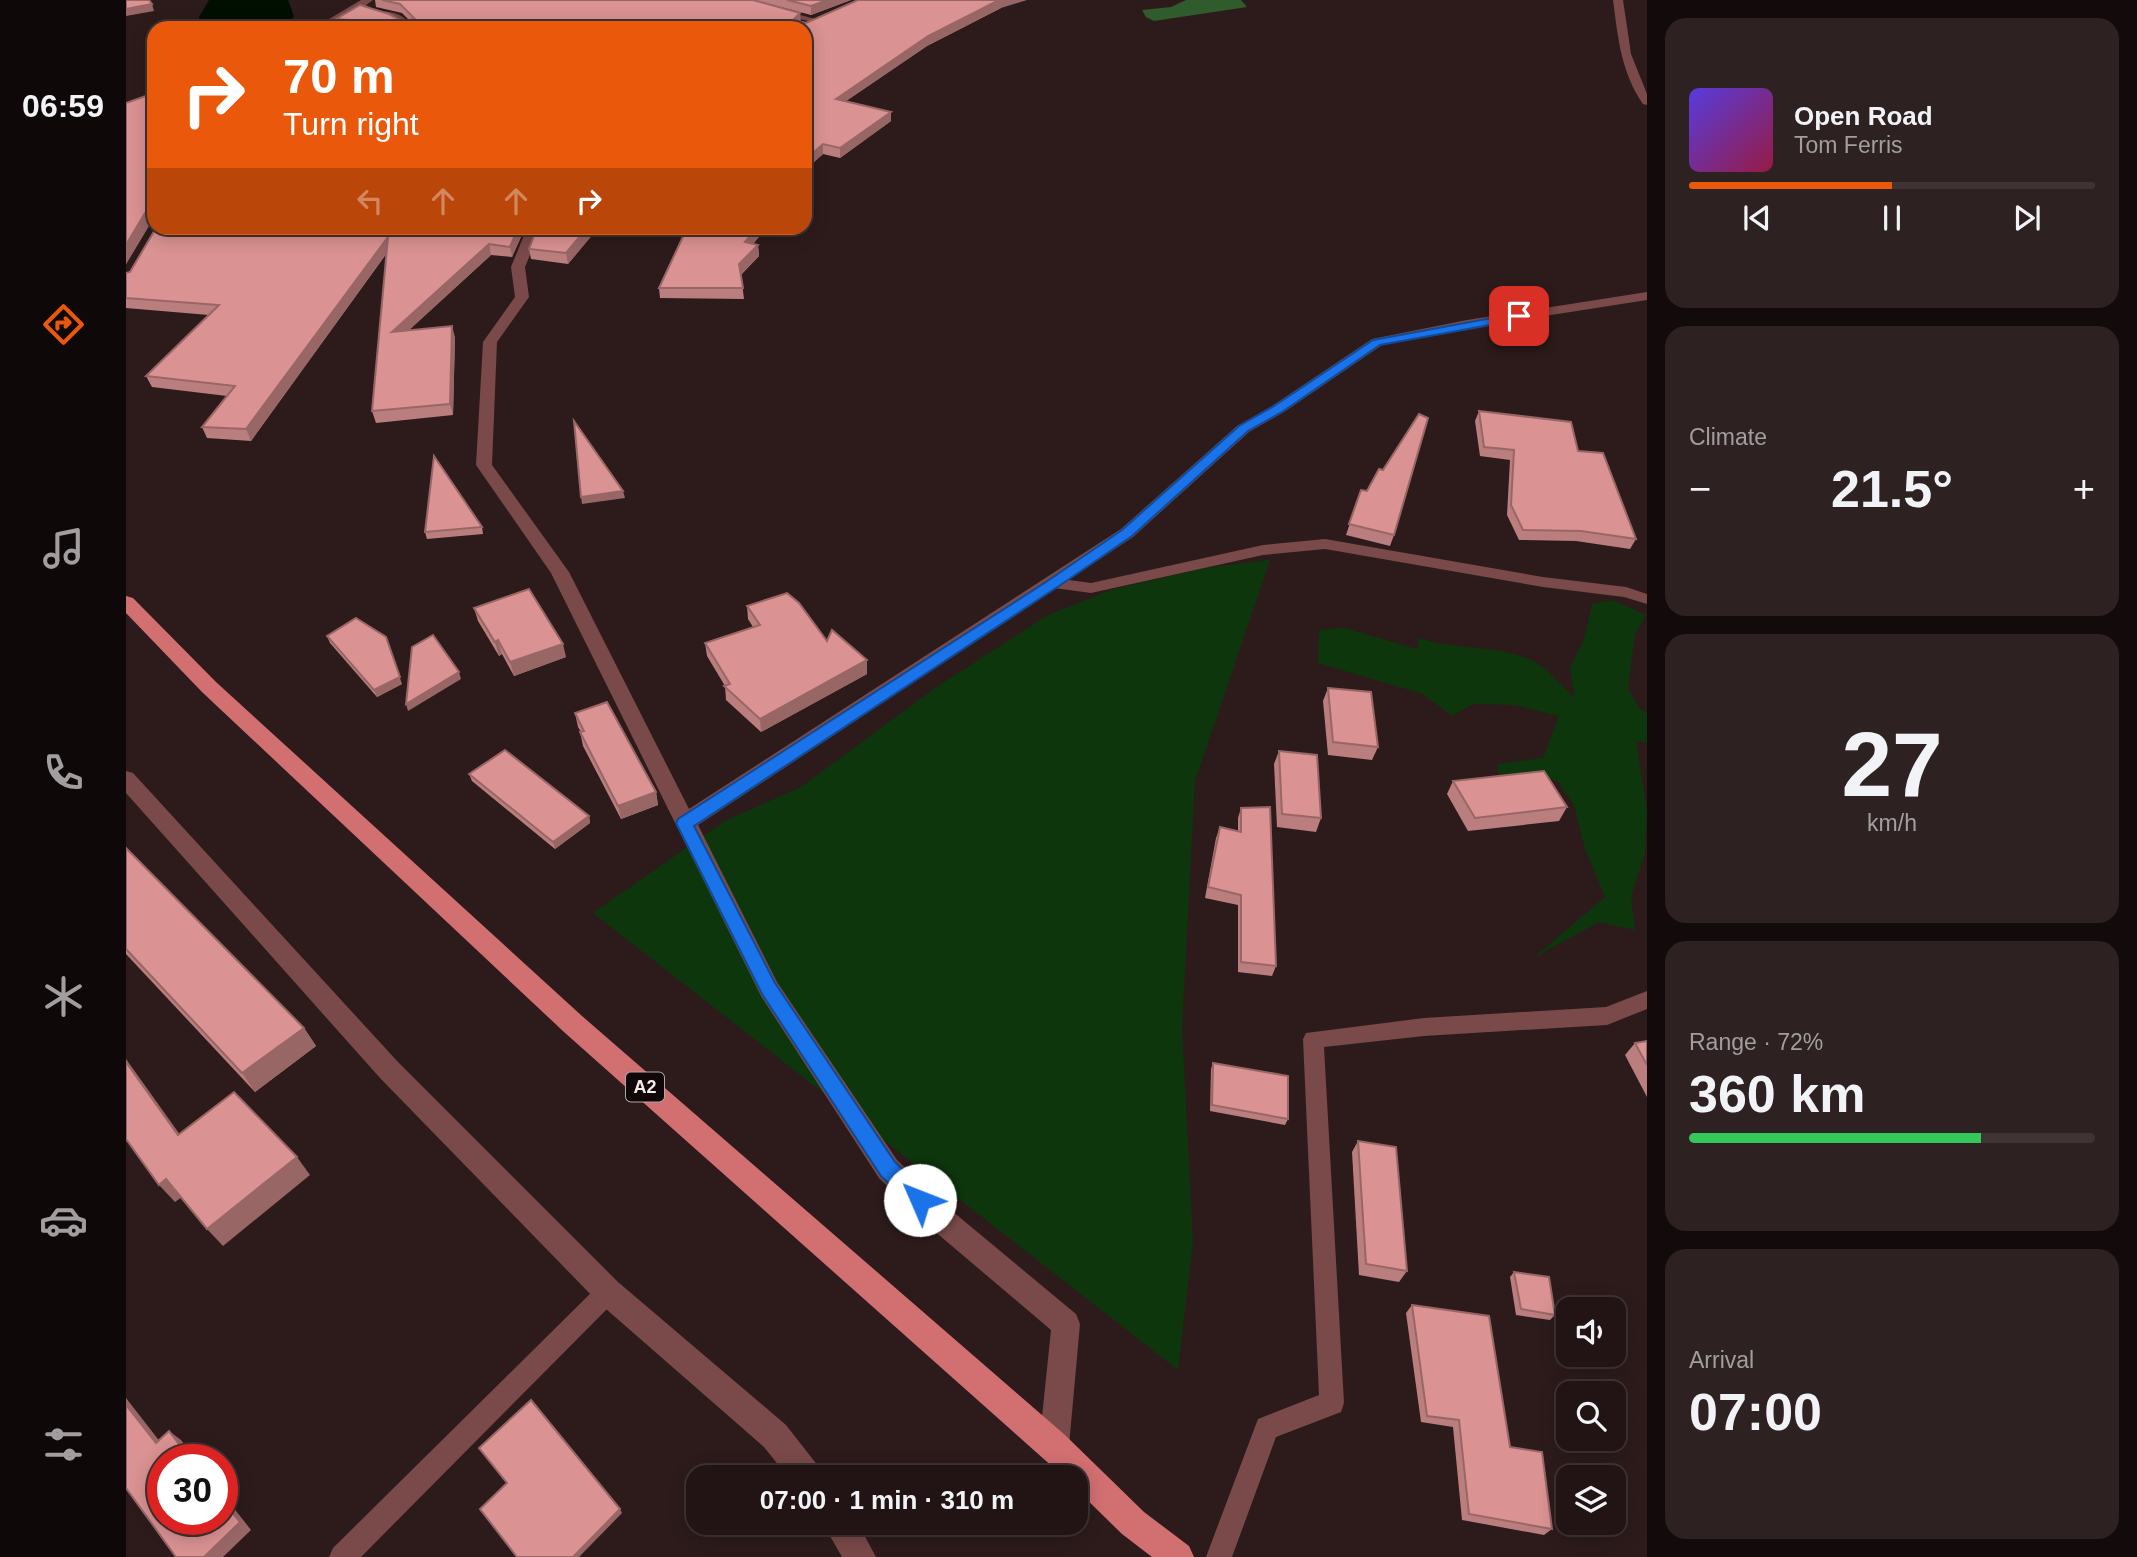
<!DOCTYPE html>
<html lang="en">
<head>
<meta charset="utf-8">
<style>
	body { margin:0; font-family:Helvetica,sans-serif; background:#2e2122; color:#f1f3f6; height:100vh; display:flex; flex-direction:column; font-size:26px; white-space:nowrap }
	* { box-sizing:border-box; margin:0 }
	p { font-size:23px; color:#a29ea0 }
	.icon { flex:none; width:38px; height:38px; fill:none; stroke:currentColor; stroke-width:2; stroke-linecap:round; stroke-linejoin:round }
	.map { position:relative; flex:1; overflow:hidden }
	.panel { display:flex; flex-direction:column; gap:18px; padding:18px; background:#130b0b; width:490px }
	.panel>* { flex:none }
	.guide { position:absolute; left:21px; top:21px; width:665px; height:214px; border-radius:21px; box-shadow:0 4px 18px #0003,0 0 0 2px #3f3334; background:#ea580c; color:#fff; overflow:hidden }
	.tools { position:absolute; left:1430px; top:1297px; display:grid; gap:14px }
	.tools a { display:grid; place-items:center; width:70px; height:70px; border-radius:14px; background:#221414; box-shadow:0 4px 18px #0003,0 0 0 2px #3f3334; font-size:35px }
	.speed { position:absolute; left:21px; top:1444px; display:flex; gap:14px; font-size:35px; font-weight:700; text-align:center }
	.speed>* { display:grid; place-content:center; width:91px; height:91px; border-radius:50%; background:#221414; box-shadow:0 4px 18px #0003,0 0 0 2px #3f3334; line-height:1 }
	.speed .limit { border:10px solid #d22; background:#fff; color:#111 }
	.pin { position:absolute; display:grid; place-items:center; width:60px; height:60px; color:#fff; margin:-30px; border-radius:14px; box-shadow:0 4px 10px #0006 }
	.me { position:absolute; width:77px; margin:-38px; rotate:314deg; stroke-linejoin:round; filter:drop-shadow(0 0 5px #0008) }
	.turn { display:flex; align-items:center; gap:24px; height:147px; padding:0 21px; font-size:32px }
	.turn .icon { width:91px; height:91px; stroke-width:2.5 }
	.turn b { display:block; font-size:49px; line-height:60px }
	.lanes { display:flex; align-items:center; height:66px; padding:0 21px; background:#0003; justify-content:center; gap:35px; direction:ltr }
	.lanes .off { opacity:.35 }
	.big { font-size:52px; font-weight:700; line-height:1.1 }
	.panel .tile { flex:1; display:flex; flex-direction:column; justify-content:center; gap:10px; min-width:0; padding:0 24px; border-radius:21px; background:#2e2122 }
	.panel .dial { align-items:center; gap:0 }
	.dial b { font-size:91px; line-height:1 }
	.song { display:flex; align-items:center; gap:21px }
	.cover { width:84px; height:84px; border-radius:10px; background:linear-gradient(135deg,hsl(250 70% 55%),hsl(340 70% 35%)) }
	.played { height:7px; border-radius:4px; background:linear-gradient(90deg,#ea580c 50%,#3f3334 50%) }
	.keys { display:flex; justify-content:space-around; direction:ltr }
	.heat { display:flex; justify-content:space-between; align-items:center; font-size:38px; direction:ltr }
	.charge { height:10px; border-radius:5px; background:linear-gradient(90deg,#34c759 72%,#3f3334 0) }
	.trip { position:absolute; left:560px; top:1465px; width:402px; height:70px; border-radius:21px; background:#221414; box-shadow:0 4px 18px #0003,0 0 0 2px #3f3334; font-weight:700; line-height:70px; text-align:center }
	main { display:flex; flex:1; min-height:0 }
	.menu { display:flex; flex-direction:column; width:126px; justify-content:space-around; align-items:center; background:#0e0808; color:#a29ea0 }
	.menu .icon { width:49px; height:49px }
	.menu .current { color:#ea580c }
	.menu b { font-size:32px; color:#f1f3f6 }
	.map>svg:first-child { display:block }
</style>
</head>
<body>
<main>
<nav class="menu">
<b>06:59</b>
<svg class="icon current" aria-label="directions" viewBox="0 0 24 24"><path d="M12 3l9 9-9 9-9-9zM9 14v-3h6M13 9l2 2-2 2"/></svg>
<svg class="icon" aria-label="music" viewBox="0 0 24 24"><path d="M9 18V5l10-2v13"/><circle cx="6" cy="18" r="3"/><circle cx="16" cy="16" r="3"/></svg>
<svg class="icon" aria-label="phone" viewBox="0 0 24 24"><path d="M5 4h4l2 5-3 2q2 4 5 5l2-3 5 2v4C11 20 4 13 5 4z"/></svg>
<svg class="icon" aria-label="climate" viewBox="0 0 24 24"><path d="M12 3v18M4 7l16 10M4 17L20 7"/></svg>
<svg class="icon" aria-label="car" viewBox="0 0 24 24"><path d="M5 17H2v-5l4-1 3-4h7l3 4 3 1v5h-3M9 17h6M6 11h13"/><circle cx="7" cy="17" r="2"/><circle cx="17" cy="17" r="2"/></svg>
<svg class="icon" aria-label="filters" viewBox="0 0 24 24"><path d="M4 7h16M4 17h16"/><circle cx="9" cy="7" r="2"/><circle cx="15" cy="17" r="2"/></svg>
</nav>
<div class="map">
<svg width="1521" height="1557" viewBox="0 0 1521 1557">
	<rect width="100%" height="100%" fill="#2d1b1b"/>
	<g fill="#0d360c">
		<path d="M1144 560 1069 781 1056 1028 1067 1241 1052 1370 467 913 599 821 675 787 809 688 922 615 988 589 1084 567Z"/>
		<path d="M1486 600 1520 615 1509 634 1502 689 1514 709 1521 712V743L1510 741 1521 809 1519 853 1505 896 1509 930 1473 922 1407 958 1479 897 1459 849 1448 805 1432 782 1411 773 1372 774 1371 764 1417 758 1433 716 1388 705 1347 704 1326 716 1297 694 1192 663 1193 630 1218 628 1291 649 1293 638C1330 651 1371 644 1407 661 1422 669 1436 687 1449 698L1444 668 1458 639 1466 604Z"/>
	</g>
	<path fill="#305b2d" d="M1060 0H1115L1121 7 1028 21 1020 17 1016 10 1045 7Z"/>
	<path fill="#000f00" d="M83 0H162L168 16 162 25 154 28H76L73 17Z"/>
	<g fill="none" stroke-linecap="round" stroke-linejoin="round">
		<g fill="#7a4949" fill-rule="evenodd">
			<path d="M604 0H618L693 20 689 23Z"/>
			<path d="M1199 539 1417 577 1500 587 1521 594V604L1498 597 1417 587 1199 549 1137 555 965 593 928 588 920 583 928 578 965 583 1137 545Z"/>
			<path d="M1521 991V1009L1481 1025 1298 1036 1198 1047 1218 1403 1215 1412 1150 1437 1106 1557H1080L1132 1419 1193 1395 1177 1039 1180 1033 1298 1018 1480 1007Z"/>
			<path d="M482 1280 490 1284 494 1292 490 1300 235 1557H203L207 1548 474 1284Z"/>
		</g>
		<g fill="#7a4949" fill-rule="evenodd">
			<path d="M235 0H247L240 5C259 18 267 3 289 28H278C262 13 249 21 233 9L200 28H188Z"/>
			<path d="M1487 0H1497L1505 54 1521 94V105L1517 104C1495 72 1492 38 1487 0Z"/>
			<path d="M401 228H415L399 267 403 297 371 342 366 465 443 572 563 809 995 529 1111 426 1146 406 1246 339 1341 320 1521 292V300L1341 328 1256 345 1158 412 1123 432 1007 537 572 825 651 982 771 1160 820 1206 950 1314 954 1324 943 1446 939 1457 928 1461 917 1457 913 1446 925 1330 800 1224 753 1178 635 996 425 573 350 465 357 342 389 297 385 267Z"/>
			<path d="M0 771 7 773 272 1062 492 1282 660 1425 692 1466 697 1477H662L638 1447 472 1302 254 1078 0 793Z"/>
			<path d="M696 1522H731L750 1557H716Z"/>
		</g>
		<path fill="#d26f71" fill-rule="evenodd" d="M0 596 7 598 90 682 456 1016 939 1435 1018 1512 1063 1546 1068 1557H1026L996 1534 950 1489V1477H938L438 1032 76 692 0 613Z"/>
	</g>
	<g fill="#bb7e7e">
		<path d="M249 0H627L674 22 680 23 875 8 801 46 720 101 765 112V121L714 158 697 154 679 170V28H212L210 19 276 21 283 20 276 13 250 7Z"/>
		<path d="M628 0H725L685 15Z"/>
		<path d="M28 93V225L24 224 0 264V103Z"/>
		<path d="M399 228 386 257 365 255 283 330 329 337 327 415 250 423 246 411 261 253 125 441 81 438 76 427 101 396 26 387 20 376 83 315 0 308V273Z"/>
		<path d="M411 228H472L442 264 405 259 403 249Z"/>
		<path d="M561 228H640L627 244 632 245 633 256 615 275 618 299 534 298 533 288Z"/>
		<path d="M1353 411 1452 451 1510 539 1504 549 1450 541 1393 540 1381 515 1384 460 1354 456 1349 421Z"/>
		<path d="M1257 470 1268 535 1264 546 1220 535 1235 490 1241 491Z"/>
		<path d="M356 527 357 534 301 539 299 532Z"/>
		<path d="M621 606 701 641 741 674 635 732 600 700 599 686 581 656 579 643 627 627 622 619Z"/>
		<path d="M348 608 440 657 388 676 376 654 373 656 352 621Z"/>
		<path d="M201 636 276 684 251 697 204 643Z"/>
		<path d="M1202 688 1252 747 1246 760 1202 755 1197 701Z"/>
		<path d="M449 713 530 792 532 805 495 819 457 746 454 732H455L452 727Z"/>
		<path d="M1153 751 1195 818 1190 832 1151 827 1148 764Z"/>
		<path d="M343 774 463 816 464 823 429 849 346 781Z"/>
		<path d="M1327 781 1441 807 1433 821 1342 831 1321 794Z"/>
		<path d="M1115 808 1150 966 1146 976 1112 972V905L1079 898 1090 838 1094 827 1112 831V818Z"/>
		<path d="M0 848 178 1028 190 1046 129 1092 0 954Z"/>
		<path d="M1521 1041V1097L1499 1055 1509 1043Z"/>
		<path d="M1087 1063 1162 1119 1159 1125 1084 1111 1085 1069Z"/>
		<path d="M1232 1141 1281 1271 1273 1282 1233 1275 1226 1152Z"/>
		<path d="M1388 1272 1429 1315 1424 1320 1390 1315 1384 1277Z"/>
		<path d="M1286 1305 1384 1447 1426 1529 1418 1535 1336 1520 1327 1427 1295 1422 1280 1313Z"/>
	</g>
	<g fill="#966">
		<path d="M701 0H725L685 15V6Z"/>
		<path d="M873 0H901L875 8 801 46 710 108V99L802 36Z"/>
		<path d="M26 4 28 11 0 16V9Z"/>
		<path d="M674 13 675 22 667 20Z"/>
		<path d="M765 112V121L714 158V148Z"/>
		<path d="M697 144V154L679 170V160Z"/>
		<path d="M19 213 24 224 0 264V245Z"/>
		<path d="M392 228H399L386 257 384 247Z"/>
		<path d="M461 228H472L442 264 440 253Z"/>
		<path d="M631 228H640L620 253 619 242Z"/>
		<path d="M262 237 265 247 125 441 120 429Z"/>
		<path d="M363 244 365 255 269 343 266 332Z"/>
		<path d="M632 245 633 256 614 275 613 264Z"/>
		<path d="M326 326 329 337 327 415 324 404Z"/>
		<path d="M497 491 499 498 456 504 455 497Z"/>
		<path d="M260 637 276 684 251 697 248 690Z"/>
		<path d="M372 640 376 654 373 656 369 642Z"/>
		<path d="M437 644 440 657 388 676 384 662Z"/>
		<path d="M741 660V674L635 732 634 719Z"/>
		<path d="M333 672 335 679 282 711 280 704Z"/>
		<path d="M530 792 532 805 495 819 492 806Z"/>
		<path d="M463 816 464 823 429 849 427 842Z"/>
		<path d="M178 1028 190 1046 129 1092 116 1073Z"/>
		<path d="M0 1059 67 1153 52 1135 0 1062Z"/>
		<path d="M171 1157 184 1175 97 1246 81 1229Z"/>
		<path d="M40 1179 56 1197 49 1202 33 1185Z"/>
		<path d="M0 1398 42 1452 30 1443 0 1405Z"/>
		<path d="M43 1431 55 1440 70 1460H65Z"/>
		<path d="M96 1493 125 1530 97 1557H78L96 1500Z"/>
		<path d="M494 1509 496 1513 453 1557H447Z"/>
	</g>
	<g fill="#da9292" stroke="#966" stroke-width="2">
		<path d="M0 0H23L26 4 0 9Z"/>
		<path d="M256 0H627L674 13 667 20 680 23 732 0H873L802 36 710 99 765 112 714 148 697 144 679 160V28H320L210 19 234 5 263 14 276 21 289 19 274 4Z"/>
		<path d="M661 0H701L685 6Z"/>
		<path d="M28 93V215L19 213 0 245V103Z"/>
		<path d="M30 228H392L384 247 363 244 266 332 326 326 324 404 246 411 262 237 120 429 76 427 109 386 20 376 93 305 0 298V273L4 272Z"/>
		<path d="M411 228H461L440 253 403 249Z"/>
		<path d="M561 228H631L619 242 632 245 613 264 617 288H533Z"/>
		<path d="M1353 411 1445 422 1452 451 1477 453 1510 539 1455 531 1397 530 1385 505 1388 450 1358 447Z"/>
		<path d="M1293 414 1302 418 1268 535 1223 524 1235 490 1241 491 1253 469 1257 470Z"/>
		<path d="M448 421 497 491 455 497Z"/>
		<path d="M308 456 356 527 299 532Z"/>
		<path d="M403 589 437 644 384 662 372 640 369 642 348 608Z"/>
		<path d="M661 593 673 603 701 641 706 630 741 660 634 719 598 686 604 684 579 643 634 625 621 606Z"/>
		<path d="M230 618 260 637 274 677 248 690 201 636Z"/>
		<path d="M307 635 333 672 280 704 286 647Z"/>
		<path d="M1202 688 1245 692 1252 747 1207 742Z"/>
		<path d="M481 702 530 792 492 806 454 732 458 731 449 713Z"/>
		<path d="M379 750 463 816 427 842 343 774Z"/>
		<path d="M1153 751 1191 755 1195 818 1156 814Z"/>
		<path d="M1418 771 1441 807 1349 818 1327 781Z"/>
		<path d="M1144 807 1150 966 1115 962V895L1082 887 1094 827 1115 832V808Z"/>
		<path d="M0 848 178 1028 116 1073 0 949Z"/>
		<path d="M1521 1041V1065L1509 1043Z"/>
		<path d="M0 1062 52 1135 108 1092 171 1157 81 1229 40 1179 33 1185 0 1139Z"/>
		<path d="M1087 1063 1162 1076V1119L1086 1105Z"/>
		<path d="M1232 1141 1270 1147 1281 1271 1240 1264Z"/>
		<path d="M1388 1272 1423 1277 1429 1315 1395 1309Z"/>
		<path d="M1286 1305 1363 1316 1384 1447 1416 1452 1426 1529 1343 1514 1333 1420 1301 1416Z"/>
		<path d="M405 1400 494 1509 447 1557H391L354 1509 381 1483 353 1448Z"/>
		<path d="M0 1405 30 1443 43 1431 65 1460H37V1519H96V1500L114 1522 78 1557H50L0 1488Z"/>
	</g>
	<path fill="#1a73e8" stroke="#114b97" stroke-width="2" d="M1393 313 1398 316 1397 319 1254 345 1156 412 1122 431 1006 536 933 586 568 826 649 983 769 1162 801 1193 804 1200 801 1207 794 1209 787 1207 755 1176 636 994 550 823 552 819 923 580 996 530 1113 426 1148 406 1247 340Z"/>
	<g text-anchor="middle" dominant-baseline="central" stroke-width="7" stroke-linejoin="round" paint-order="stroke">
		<rect fill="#100808" stroke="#b2a6a6" stroke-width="2" x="500" y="1072.5" width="38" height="29" rx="5"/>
		<g font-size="18" font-weight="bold" fill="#f8eaea">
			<text x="519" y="1087">A2</text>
		</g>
	</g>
</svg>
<div class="tools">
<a><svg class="icon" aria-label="sound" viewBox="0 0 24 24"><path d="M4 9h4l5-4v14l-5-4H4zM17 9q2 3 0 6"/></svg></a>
<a><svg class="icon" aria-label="search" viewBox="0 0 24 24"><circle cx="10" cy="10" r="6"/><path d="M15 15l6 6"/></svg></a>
<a><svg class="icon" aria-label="layers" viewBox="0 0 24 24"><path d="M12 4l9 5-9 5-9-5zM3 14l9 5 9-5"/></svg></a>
</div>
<div class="speed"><div class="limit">30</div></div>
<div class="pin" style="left:1393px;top:316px;background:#d93025"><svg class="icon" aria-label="arrive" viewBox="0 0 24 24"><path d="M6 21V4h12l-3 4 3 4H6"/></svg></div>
<svg class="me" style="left:794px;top:1200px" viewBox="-20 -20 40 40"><circle r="19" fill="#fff"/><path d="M0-13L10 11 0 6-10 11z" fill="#1a73e8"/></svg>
<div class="trip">07:00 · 1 min · 310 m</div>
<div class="guide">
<div class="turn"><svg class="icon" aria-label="right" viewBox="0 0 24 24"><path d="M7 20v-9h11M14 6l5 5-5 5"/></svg><div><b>70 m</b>Turn right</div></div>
<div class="lanes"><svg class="icon off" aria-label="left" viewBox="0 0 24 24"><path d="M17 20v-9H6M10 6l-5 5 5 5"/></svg><svg class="icon off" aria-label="ahead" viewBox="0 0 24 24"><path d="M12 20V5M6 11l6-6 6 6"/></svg><svg class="icon off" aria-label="ahead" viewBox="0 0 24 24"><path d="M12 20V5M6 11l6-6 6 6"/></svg><svg class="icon" aria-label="right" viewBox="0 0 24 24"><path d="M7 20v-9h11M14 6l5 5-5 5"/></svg></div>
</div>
</div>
<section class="panel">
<div class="tile">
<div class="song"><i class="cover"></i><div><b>Open Road</b><p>Tom Ferris</p></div></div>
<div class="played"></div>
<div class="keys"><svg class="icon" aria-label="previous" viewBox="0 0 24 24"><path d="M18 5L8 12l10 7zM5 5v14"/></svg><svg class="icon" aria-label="pause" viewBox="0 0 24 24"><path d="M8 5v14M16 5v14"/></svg><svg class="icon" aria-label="next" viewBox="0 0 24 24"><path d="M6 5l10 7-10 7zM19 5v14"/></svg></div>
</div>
<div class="tile"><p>Climate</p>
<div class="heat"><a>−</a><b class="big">21.5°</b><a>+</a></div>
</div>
<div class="tile dial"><b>27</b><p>km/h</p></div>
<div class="tile"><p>Range · 72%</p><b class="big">360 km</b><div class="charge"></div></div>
<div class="tile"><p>Arrival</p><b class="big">07:00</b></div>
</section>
</main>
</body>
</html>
